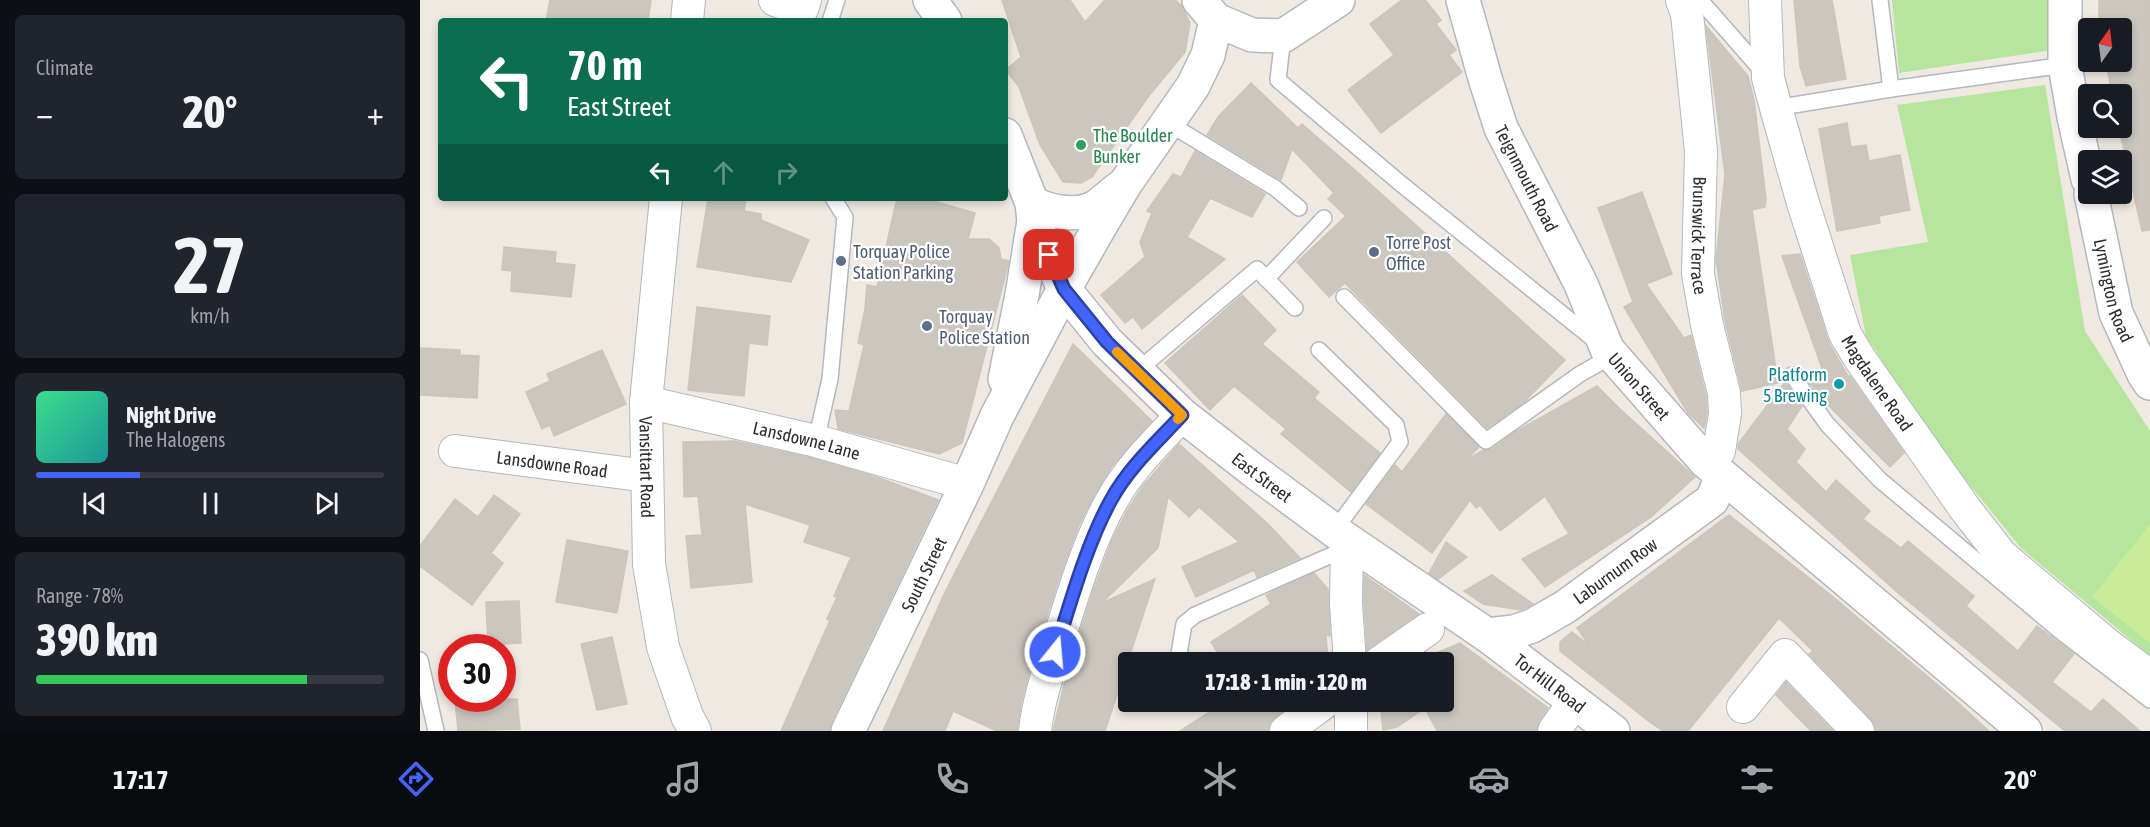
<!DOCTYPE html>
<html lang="en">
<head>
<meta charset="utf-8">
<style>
	body { margin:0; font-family:"Asap Condensed",sans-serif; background:#20242c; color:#f1f3f6; height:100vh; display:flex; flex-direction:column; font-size:22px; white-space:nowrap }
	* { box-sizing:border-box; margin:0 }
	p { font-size:20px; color:#9ea1a6 }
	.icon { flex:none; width:33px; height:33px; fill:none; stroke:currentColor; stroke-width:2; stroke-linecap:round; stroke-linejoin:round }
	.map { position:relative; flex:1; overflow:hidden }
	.drawer { display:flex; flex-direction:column; gap:15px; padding:15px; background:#0d0f14; width:420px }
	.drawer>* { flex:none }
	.hud { position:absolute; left:18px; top:18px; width:570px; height:183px; border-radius:6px; box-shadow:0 3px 9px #0003; background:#0b6e4f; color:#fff; overflow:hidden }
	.needle { width:39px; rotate:14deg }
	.buttons { position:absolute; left:1658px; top:18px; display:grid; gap:12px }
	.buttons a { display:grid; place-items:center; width:54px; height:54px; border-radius:6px; background:#171b24; box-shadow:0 3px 9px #0003; font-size:30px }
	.speed { position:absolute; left:18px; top:634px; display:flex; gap:12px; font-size:30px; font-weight:700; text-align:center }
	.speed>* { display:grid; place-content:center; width:78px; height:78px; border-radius:50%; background:#171b24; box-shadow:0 3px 9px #0003; line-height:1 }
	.speed .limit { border:9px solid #d22; background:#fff; color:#111 }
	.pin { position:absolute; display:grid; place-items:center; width:51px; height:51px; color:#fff; margin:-26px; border-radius:12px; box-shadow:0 3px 9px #0006 }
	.me { position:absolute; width:66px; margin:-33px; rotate:17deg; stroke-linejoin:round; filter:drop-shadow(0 0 4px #0008) }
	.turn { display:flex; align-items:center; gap:21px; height:126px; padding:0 30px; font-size:27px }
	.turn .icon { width:78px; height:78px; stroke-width:2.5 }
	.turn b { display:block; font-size:42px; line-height:51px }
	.lanes { display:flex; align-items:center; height:57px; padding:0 30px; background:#0003; justify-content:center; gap:30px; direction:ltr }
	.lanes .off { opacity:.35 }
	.big { font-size:45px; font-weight:800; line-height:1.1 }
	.drawer .card { flex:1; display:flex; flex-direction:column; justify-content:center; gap:9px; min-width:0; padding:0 21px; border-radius:9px; background:#20242c }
	.drawer .dial { align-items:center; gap:0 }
	.dial b { font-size:78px; line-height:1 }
	.song { display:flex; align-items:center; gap:18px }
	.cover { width:72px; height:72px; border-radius:9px; background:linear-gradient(135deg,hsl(150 70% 55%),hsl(180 70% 35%)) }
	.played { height:6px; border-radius:3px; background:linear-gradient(90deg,#4264fb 30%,#363941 30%) }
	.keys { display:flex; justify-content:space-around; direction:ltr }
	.heat { display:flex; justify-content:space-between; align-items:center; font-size:33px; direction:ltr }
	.charge { height:9px; border-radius:4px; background:linear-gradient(90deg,#34c759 78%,#363941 0) }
	.trip { position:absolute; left:698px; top:652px; width:336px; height:60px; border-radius:6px; background:#171b24; box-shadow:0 3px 9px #0003; font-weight:800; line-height:60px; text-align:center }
	.menu { display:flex; height:96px; justify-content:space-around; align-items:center; background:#090b0e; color:#9ea1a6 }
	.menu .icon { width:42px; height:42px }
	.menu .current { color:#4264fb }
	.menu b { font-size:27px; color:#f1f3f6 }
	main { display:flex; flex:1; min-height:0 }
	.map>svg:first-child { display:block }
</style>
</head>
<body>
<main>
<section class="drawer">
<div class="card"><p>Climate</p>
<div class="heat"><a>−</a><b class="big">20°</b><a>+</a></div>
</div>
<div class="card dial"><b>27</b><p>km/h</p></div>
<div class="card">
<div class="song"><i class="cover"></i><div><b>Night Drive</b><p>The Halogens</p></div></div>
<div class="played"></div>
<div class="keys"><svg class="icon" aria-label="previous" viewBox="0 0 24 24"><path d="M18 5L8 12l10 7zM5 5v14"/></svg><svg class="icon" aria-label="pause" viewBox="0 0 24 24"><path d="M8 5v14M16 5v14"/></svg><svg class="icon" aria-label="next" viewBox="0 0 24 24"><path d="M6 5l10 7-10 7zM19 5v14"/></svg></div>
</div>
<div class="card"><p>Range · 78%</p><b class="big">390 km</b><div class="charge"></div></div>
</section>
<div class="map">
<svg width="1730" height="731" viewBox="0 0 1730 731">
	<rect width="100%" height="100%" fill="#efe9e1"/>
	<g fill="#b6e59e">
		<path d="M1472 0H1628L1632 50 1479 73Z"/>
		<path d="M1625 85 1665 331 1730 431V656L1601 548 1518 446 1446 336 1430 255 1508 242 1477 105Z"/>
	</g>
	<path fill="#c9ec9a" d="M1730 524V643L1672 597Z"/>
	<g fill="#cbc7bf" stroke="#cbc5ba" stroke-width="1.5">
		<path d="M130 0H231L228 21H126Z"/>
		<path d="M582 0H650L665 22 685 0H755L762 6 770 23 765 52 728 97 672 177 661 183 643 182 620 145 599 87 586 70 601 57Z"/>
		<path d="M982 0H1005L1021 20 1016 24 1036 50 1029 55 1042 72 961 133 928 90 974 55 950 24Z"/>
		<path d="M1374 0H1412L1426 79 1386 86 1380 66Z"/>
		<path d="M1679 0H1730V230L1722 231 1699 128H1701V94H1692L1687 68 1701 66V28H1679Z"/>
		<path d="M1286 26 1328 76 1334 100 1346 199 1345 207 1332 210 1358 383 1322 391 1305 321 1296 259 1305 175Z"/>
		<path d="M831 83 878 128 882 124 935 170 1145 360 1102 404 1067 428 925 283 909 297 877 262 926 216 908 199 914 193 872 149 861 180 787 135 798 117Z"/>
		<path d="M1427 123 1431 147 1446 145 1449 161 1480 155 1490 210 1459 216 1460 223 1417 231 1399 129Z"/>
		<path d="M775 151 845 194 832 217 790 198 767 237 805 259 722 329 713 317 705 323 681 295 725 257 720 242 732 213 727 211 753 174 761 177Z"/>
		<path d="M1222 192 1252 274 1226 284 1264 338 1271 335 1286 396 1287 413 1284 428 1268 413 1204 307 1213 302 1178 208Z"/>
		<path d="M288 198H326L324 211 341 214V220L389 240 371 282 277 267Z"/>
		<path d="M477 198H503L555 213 548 239H569L579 248 581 259 589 261 542 443 519 454 418 429 415 410 429 411 444 345 438 343 445 309 447 285 457 287Z"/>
		<path d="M84 247 136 252 135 263 155 265 151 297 91 291 92 271 82 270Z"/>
		<path d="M1380 254 1409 343 1428 376H1430L1484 453 1470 467 1405 402 1384 375 1403 371 1362 256Z"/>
		<path d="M822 295 856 330 842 344 899 392 894 398 960 453 931 492 861 434 866 429 814 386 790 410 745 363Z"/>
		<path d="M277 307 350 316 347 345 329 343 324 396 268 390Z"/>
		<path d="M653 344 732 421 692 466 676 492 659 525 638 582 610 669 601 704 597 731H577L533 711 525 731H463L525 592Z"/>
		<path d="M0 348 40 350V355L59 356 57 398 0 395Z"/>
		<path d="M182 350 206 404 134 436 130 425 122 429 106 392 130 381 127 374Z"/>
		<path d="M1365 382 1382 406 1367 429 1385 449 1376 462 1406 492 1416 480 1450 511 1443 519 1481 548 1488 541 1554 596 1546 606 1598 651 1617 626 1654 654 1632 682 1671 712 1683 699 1720 731H1645L1477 592 1318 449V444Z"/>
		<path d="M1177 386 1199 408 1275 477 1231 517 1125 587 1102 559 1149 534 1125 496 1080 531 1060 505 1056 508 1050 500 1012 553 946 504 975 465 982 472 1026 414 1059 447 1051 455 1052 457 1063 450 1072 449 1095 432Z"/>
		<path d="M314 441 392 458 457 477 518 500 411 723 409 731H361L410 620 407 619 417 597 414 596 431 557 384 542 390 525 325 504 332 582 271 588 266 536 282 535 278 496 264 497 263 442Z"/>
		<path d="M759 444 848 524 880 558 837 577 834 570 776 597 762 567 819 542 779 507 769 517 748 497 738 548 682 603 735 579 685 731H633L645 680 672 594 692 540 708 509 722 487Z"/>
		<path d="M74 495 100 514 71 553 83 563 52 605 0 566V546L35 499 58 517Z"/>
		<path d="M1309 515 1412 596 1525 691 1569 731H1455L1451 719 1389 654 1393 651 1359 618 1268 731H1243L1227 720 1140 651V642L1152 632 1169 645 1157 628Z"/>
		<path d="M147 540 208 551 197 613 136 602Z"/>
		<path d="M1026 542 1047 557 1018 579 1009 573Z"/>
		<path d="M894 573 908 589 910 636 906 634 908 663H804L791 642 851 604 846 595Z"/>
		<path d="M944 575 999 614 947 650 944 604Z"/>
		<path d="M1072 575 1113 604 1101 610 1063 604 1044 591Z"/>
		<path d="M99 601 101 643 68 645 66 602Z"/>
		<path d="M192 637 207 704 177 710 161 644Z"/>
		<path d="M1040 643 1128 708 1119 721 1116 731H1017L1005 708 977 727 963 730 960 702H1032L1023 697V663H1004L1002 659Z"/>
		<path d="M1366 682 1413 731H1391L1356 695Z"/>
		<path d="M35 699H97L100 729 38 731Z"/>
		<path d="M805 702H875L855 717 850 723 848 731H760Z"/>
	</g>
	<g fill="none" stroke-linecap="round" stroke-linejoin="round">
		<g stroke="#b4b7c1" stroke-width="18">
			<g id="lane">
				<path d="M1280 0 1344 73"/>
				<path d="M1460 0 1471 89"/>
				<path d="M410 21 417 0"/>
				<path d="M863 36 858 80 980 183 1177 342"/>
				<path d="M1356 108 1471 89 1645 65"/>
				<path d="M748 123 855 188 879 208"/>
				<path d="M846 279 904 218"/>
				<path d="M924 297 1066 441 1160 374 1192 356"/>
				<path d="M899 350 976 425 980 442 914 531"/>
				<path d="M717 371 837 269 875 308"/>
				<path d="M1372 375 1407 424 1460 480 1639 630 1730 700"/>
				<path d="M396 441 410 379 425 217 413 198"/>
				<path d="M0 660 16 731"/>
				<path d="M760 663 758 660 764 624 775 615 914 554 925 542"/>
			</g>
		</g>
		<g stroke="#b4b7c1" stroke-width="34">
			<g id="street">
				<path d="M355 0 382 9 385 0"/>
				<path id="s1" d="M1262 0 1267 14 1281 151 1278 274 1287 325 1304 393 1305 414 1299 451 1285 461"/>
				<path id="s2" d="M1345 0 1348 78 1356 108 1383 203 1425 334 1440 359 1546 510 1582 556 1689 646 1730 676"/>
				<path d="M267 21 269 0"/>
				<path id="s3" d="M246 198 226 402 229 564 243 647 267 716 275 731"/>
				<path id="s4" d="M226 402 396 441 547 484"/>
				<path id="s5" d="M35 451 227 476"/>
				<path d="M927 540 926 604 930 663"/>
				<path d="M959 663 1008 629"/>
				<path d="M1323 707 1365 655 1438 731"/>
				<path d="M615 731C618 701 629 670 638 642 652 597 669 540 692 500 710 467 737 442 762 415"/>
				<path d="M866 731 905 702"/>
				<path d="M931 731V702"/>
				<path d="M1134 731 1154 702"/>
			</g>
		</g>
		<g stroke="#b4b7c1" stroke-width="36">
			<g id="secondary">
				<path d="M510 0 525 21"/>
				<path d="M779 0 796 20 832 35 863 36 918 0"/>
				<path id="s6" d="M1043 0 1065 78 1081 128 1161 284 1187 349 1285 461 1605 731"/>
				<path d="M1645 0V65L1654 117 1668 179"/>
				<path id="s7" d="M585 135 612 203 614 221 644 289 687 342 762 415 834 471 927 540 1067 635 1193 731"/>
				<path id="s8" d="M1671 194 1696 313 1724 374 1730 383"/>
				<path d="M612 203C630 212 655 217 674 208 683 203 692 193 701 187"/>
				<path d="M585 379 602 295 614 221"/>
				<path id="s9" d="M1067 635 1094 632 1112 626 1145 607 1292 500 1302 477"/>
				<path id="s10" d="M428 731 547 484 577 416 644 289 679 228 705 184 773 86 788 55 796 20"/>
			</g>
		</g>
		<use href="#lane" stroke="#fff" stroke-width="15"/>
		<use href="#street" stroke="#fff" stroke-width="32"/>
		<use href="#secondary" stroke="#fff" stroke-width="33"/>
	</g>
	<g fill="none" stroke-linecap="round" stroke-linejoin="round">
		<g stroke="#2b41a3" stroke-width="15">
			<path id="route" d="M629 255 644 289 687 342 762 415C737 442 709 467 691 500 667 543 650 604 635 652"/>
		</g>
		<use href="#route" stroke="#4264fb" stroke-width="10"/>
		<path stroke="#f59e0b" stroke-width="10" d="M697 352 762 415 758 419"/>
	</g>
	<circle fill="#2e9e5b" stroke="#fff" stroke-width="2" cx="661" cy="145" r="6"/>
	<g fill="#5c6f8a" stroke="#fff" stroke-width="2">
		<circle cx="954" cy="252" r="6"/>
		<circle cx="421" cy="261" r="6"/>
		<circle cx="507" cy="326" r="6"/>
	</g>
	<circle fill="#0f9aa8" stroke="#fff" stroke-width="2" cx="1419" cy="384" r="6"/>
	<g text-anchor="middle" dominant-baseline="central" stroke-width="4.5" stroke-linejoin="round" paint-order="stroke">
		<g font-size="18" fill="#27864d" stroke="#fff" text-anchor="start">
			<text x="673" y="135">The Boulder<tspan x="673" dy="21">Bunker</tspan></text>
		</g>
		<g font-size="18" fill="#2e2e2e" stroke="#fff">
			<text stroke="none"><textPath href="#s6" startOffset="190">Teignmouth Road</textPath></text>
			<text stroke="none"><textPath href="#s1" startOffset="237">Brunswick Terrace</textPath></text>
			<text stroke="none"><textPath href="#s8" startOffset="99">Lymington Road</textPath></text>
			<text stroke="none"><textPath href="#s2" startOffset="404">Magdalene Road</textPath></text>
			<text stroke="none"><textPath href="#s6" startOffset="428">Union Street</textPath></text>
			<text stroke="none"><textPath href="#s4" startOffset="165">Lansdowne Lane</textPath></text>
			<text stroke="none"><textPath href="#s5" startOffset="98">Lansdowne Road</textPath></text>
			<text stroke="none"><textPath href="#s3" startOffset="270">Vansittart Road</textPath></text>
			<text stroke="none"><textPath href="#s7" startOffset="440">East Street</textPath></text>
			<text stroke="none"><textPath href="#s9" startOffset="146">Laburnum Row</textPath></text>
			<text stroke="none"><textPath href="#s10" startOffset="174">South Street</textPath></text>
			<text stroke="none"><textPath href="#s7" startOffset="794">Tor Hill Road</textPath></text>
		</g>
		<g font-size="18" fill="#4e5e75" stroke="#fff" text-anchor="start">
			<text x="966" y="242">Torre Post<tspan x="966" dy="21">Office</tspan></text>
			<text x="433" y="251">Torquay Police<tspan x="433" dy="21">Station Parking</tspan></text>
			<text x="519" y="316">Torquay<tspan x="519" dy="21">Police Station</tspan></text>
		</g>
		<g font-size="18" fill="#0d838f" stroke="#fff" text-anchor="end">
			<text x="1407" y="374">Platform<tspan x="1407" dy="21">5 Brewing</tspan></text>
		</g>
	</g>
</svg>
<div class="buttons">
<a><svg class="needle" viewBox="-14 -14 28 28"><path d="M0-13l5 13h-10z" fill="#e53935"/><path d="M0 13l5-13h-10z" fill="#9ea1a6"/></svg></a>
<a><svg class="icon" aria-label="search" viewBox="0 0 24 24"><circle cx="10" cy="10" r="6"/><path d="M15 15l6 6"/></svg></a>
<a><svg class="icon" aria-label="layers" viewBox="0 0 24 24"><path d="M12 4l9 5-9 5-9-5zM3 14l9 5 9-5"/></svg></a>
</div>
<div class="speed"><div class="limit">30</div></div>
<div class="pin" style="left:629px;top:255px;background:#d93025"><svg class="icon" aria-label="arrive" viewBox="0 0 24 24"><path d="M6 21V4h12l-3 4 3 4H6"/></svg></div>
<svg class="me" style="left:635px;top:652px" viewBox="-20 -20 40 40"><circle r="17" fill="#4264fb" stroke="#fff" stroke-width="3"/><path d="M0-11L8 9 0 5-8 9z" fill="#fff"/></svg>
<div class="trip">17:18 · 1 min · 120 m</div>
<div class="hud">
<div class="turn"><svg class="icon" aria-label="left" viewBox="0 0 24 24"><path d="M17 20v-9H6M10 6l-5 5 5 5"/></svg><div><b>70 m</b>East Street</div></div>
<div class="lanes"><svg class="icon" aria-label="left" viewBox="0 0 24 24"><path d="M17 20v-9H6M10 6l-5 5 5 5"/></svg><svg class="icon off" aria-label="ahead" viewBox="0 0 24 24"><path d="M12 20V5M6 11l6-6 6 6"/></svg><svg class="icon off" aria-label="right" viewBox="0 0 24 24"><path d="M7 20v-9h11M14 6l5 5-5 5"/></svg></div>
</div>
</div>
</main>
<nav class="menu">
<b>17:17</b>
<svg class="icon current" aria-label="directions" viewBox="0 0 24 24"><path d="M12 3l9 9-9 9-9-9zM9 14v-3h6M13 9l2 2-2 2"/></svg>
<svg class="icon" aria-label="music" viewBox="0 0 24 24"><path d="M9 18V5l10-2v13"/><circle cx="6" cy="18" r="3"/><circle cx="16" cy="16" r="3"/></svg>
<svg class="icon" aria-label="phone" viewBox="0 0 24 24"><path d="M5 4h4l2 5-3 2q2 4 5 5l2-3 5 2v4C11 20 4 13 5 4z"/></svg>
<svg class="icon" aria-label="climate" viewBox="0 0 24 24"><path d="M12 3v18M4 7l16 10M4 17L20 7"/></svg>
<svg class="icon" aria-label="car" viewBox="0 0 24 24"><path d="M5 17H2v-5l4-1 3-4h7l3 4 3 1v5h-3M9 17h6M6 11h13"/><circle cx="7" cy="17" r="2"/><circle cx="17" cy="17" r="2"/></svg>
<svg class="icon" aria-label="filters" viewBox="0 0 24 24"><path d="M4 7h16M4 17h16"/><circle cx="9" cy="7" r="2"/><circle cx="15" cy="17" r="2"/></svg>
<b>20°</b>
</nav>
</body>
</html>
